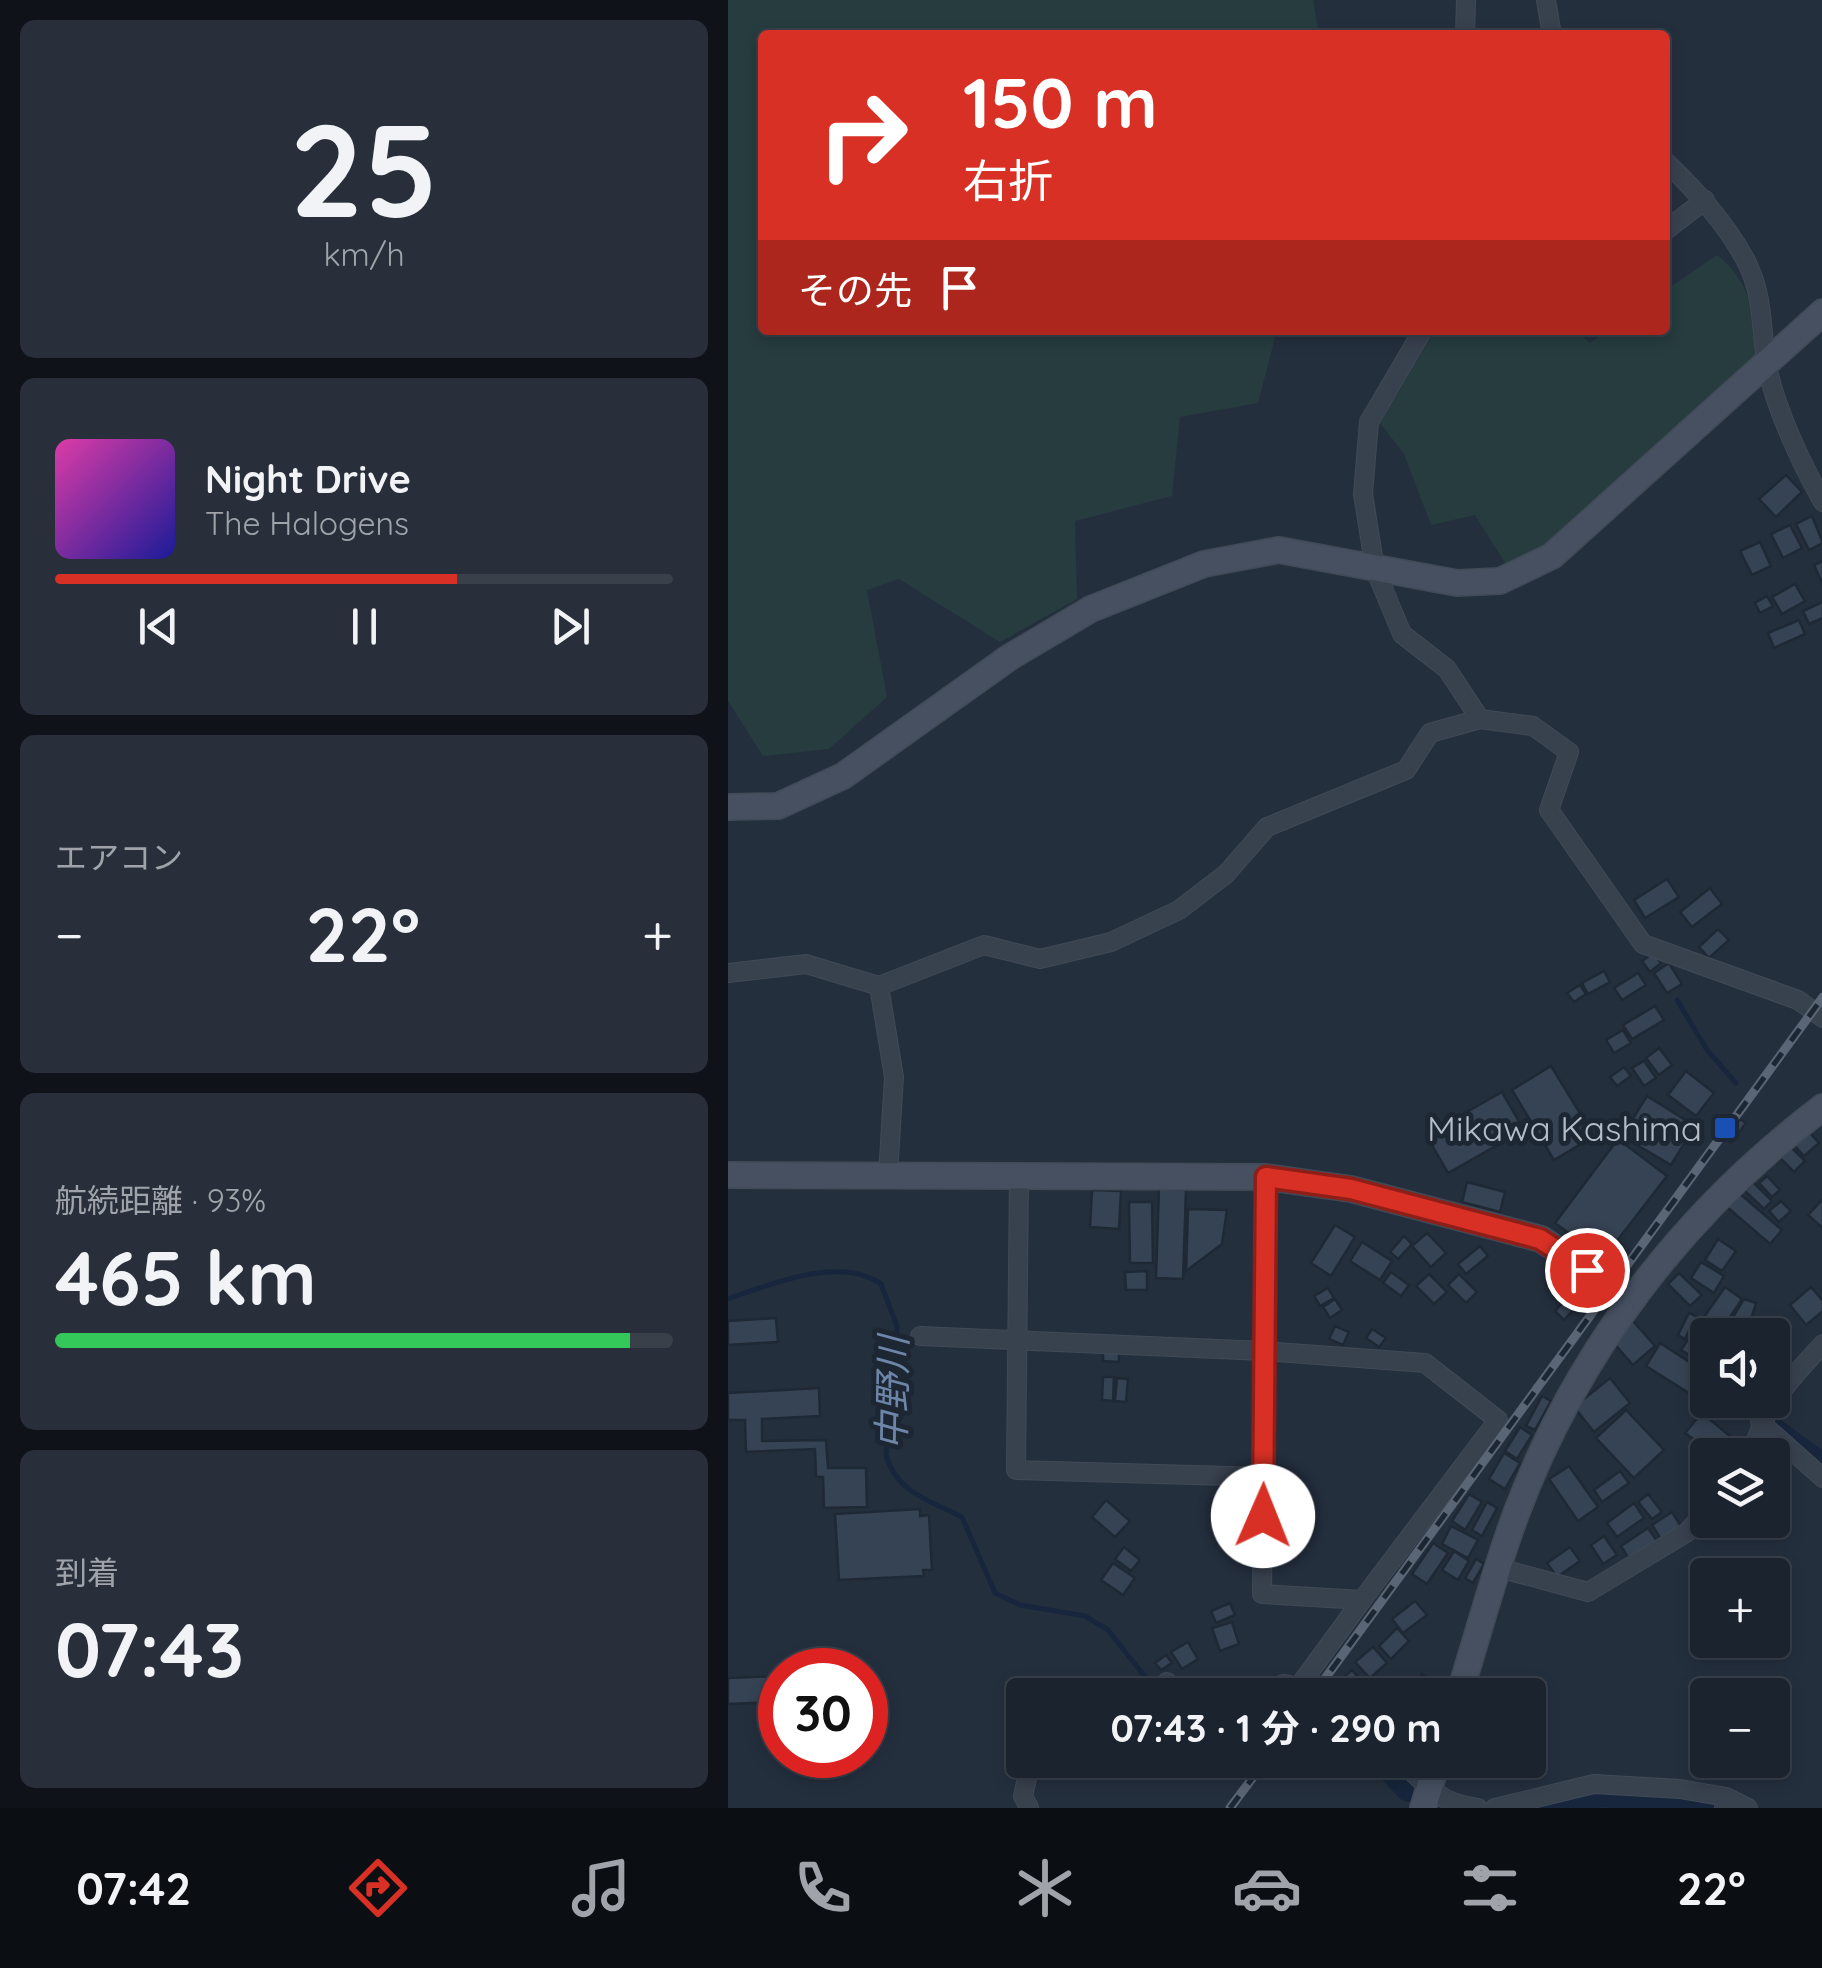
<!DOCTYPE html>
<html lang="ja">
<head>
<meta charset="utf-8">
<style>
	body { margin:0; font-family:Quicksand,"Noto Sans JP",sans-serif; background:#282f3a; color:#f1f3f6; height:100vh; display:flex; flex-direction:column; font-size:38px; white-space:nowrap }
	* { box-sizing:border-box; margin:0 }
	p { font-size:32px; color:#a0a4aa }
	.icon { flex:none; width:55px; height:55px; fill:none; stroke:currentColor; stroke-width:2; stroke-linecap:round; stroke-linejoin:round }
	.map { position:relative; flex:1; overflow:hidden }
	.sheet { display:flex; flex-direction:column; gap:20px; padding:20px; background:#0f1319; width:728px }
	.sheet>* { flex:none }
	.banner { position:absolute; left:30px; top:30px; width:912px; height:305px; border-radius:10px; box-shadow:0 5px 15px #0003,0 0 0 2px #39404a; background:#d93025; color:#fff; overflow:hidden }
	.fabs { position:absolute; left:962px; top:1318px; display:grid; gap:20px }
	.fabs a { display:grid; place-items:center; width:100px; height:100px; border-radius:10px; background:#1b232e; box-shadow:0 5px 15px #0003,0 0 0 2px #39404a; font-size:50px }
	.speed { position:absolute; left:30px; top:1648px; display:flex; gap:20px; font-size:50px; font-weight:700; text-align:center }
	.speed>* { display:grid; place-content:center; width:130px; height:130px; border-radius:50%; background:#1b232e; box-shadow:0 5px 15px #0003,0 0 0 2px #39404a; line-height:1 }
	.speed .limit { border:15px solid #d22; background:#fff; color:#111 }
	.pin { position:absolute; display:grid; place-items:center; width:85px; height:85px; color:#fff; margin:-42px; border:5px solid #fff; border-radius:50%; box-shadow:0 2px 10px #0007 }
	.me { position:absolute; width:110px; margin:-55px; rotate:1deg; stroke-linejoin:round; filter:drop-shadow(0 0 8px #0008) }
	.turn { display:flex; align-items:center; gap:35px; height:210px; padding:0 40px; font-size:45px }
	.turn .icon { width:130px; height:130px; stroke-width:2.5 }
	.turn b { display:block; font-size:70px; line-height:85px }
	.then { display:flex; align-items:center; height:95px; padding:0 40px; background:#0003; gap:20px; font-size:38px }
	.big { font-size:75px; font-weight:700; line-height:1.1 }
	.sheet .widget { flex:1; display:flex; flex-direction:column; justify-content:center; gap:15px; min-width:0; padding:0 35px; border-radius:15px; background:#282f3a }
	.sheet .dial { align-items:center; gap:0 }
	.dial b { font-size:130px; line-height:1 }
	.song { display:flex; align-items:center; gap:30px }
	.cover { width:120px; height:120px; border-radius:15px; background:linear-gradient(135deg,hsl(320 70% 55%),hsl(240 70% 35%)) }
	.played { height:10px; border-radius:5px; background:linear-gradient(90deg,#d93025 65%,#39404a 65%) }
	.keys { display:flex; justify-content:space-around; direction:ltr }
	.heat { display:flex; justify-content:space-between; align-items:center; font-size:55px; direction:ltr }
	.charge { height:15px; border-radius:8px; background:linear-gradient(90deg,#34c759 93%,#39404a 0) }
	.trip { position:absolute; left:278px; top:1678px; width:540px; height:100px; border-radius:10px; background:#1b232e; box-shadow:0 5px 15px #0003,0 0 0 2px #39404a; font-weight:700; line-height:100px; text-align:center }
	.tab-bar { display:flex; height:160px; justify-content:space-around; align-items:center; background:#0b0e12; color:#a0a4aa }
	.tab-bar .icon { width:70px; height:70px }
	.tab-bar .on { color:#d93025 }
	.tab-bar b { font-size:45px; color:#f1f3f6 }
	main { display:flex; flex:1; min-height:0 }
	.map>svg:first-child { display:block }
</style>
</head>
<body>
<main>
<section class="sheet">
<div class="widget dial"><b>25</b><p>km/h</p></div>
<div class="widget">
<div class="song"><i class="cover"></i><div><b>Night Drive</b><p>The Halogens</p></div></div>
<div class="played"></div>
<div class="keys"><svg class="icon" aria-label="previous" viewBox="0 0 24 24"><path d="M18 5L8 12l10 7zM5 5v14"/></svg><svg class="icon" aria-label="pause" viewBox="0 0 24 24"><path d="M8 5v14M16 5v14"/></svg><svg class="icon" aria-label="next" viewBox="0 0 24 24"><path d="M6 5l10 7-10 7zM19 5v14"/></svg></div>
</div>
<div class="widget"><p>エアコン</p>
<div class="heat"><a>−</a><b class="big">22°</b><a>+</a></div>
</div>
<div class="widget"><p>航続距離 · 93%</p><b class="big">465 km</b><div class="charge"></div></div>
<div class="widget"><p>到着</p><b class="big">07:43</b></div>
</section>
<div class="map">
<svg width="1095" height="1808" viewBox="0 0 1095 1808">
	<rect width="100%" height="100%" fill="#242f3e"/>
	<g fill="#263c3f">
		<path d="M0 0H585L591 35H35V330H549L530 403 452 417 444 496 347 521 349 599 272 642 171 579 139 590 159 697 101 749 35 756 0 701Z"/>
		<path d="M989 255C1021 279 1027 315 1032 353L818 550 779 566 747 515 703 525 676 454 652 423 707 330H848L862 343 880 330H938V290Z"/>
	</g>
	<path fill="#17263c" d="M1045 1414 1094 1450V1464L1042 1419Z"/>
	<g fill="none" stroke-linecap="round" stroke-linejoin="round">
		<g stroke="#17263c" stroke-width="5">
			<path d="M949 1000 979 1050 1008 1083"/>
			<path d="M0 1299C42 1284 114 1255 153 1284L169 1326 158 1455C168 1492 202 1501 234 1517L267 1593 292 1605 357 1616 380 1630 426 1688"/>
		</g>
		<g stroke="#17263c" stroke-width="28">
			<path d="M655 1760 681 1788"/>
			<path d="M803 1808 874 1793 991 1808"/>
		</g>
	</g>
	<g fill="#364354" stroke="#1f2835" stroke-width="2.5">
		<path d="M1058 475 1074 492 1048 517 1031 499Z"/>
		<path d="M1084 516 1095 543 1081 550 1068 524Z"/>
		<path d="M1062 525 1074 548 1055 558 1043 534Z"/>
		<path d="M1032 542 1043 566 1024 575 1012 551Z"/>
		<path d="M1095 561V585L1086 565Z"/>
		<path d="M1067 584 1077 601 1054 614 1044 597Z"/>
		<path d="M1039 596 1045 606 1032 613 1027 603Z"/>
		<path d="M1095 602V618L1081 624 1075 611Z"/>
		<path d="M1071 620 1077 634 1046 648 1040 633Z"/>
		<path d="M939 879 951 897 917 918 906 900Z"/>
		<path d="M982 888 994 904 964 927 952 912Z"/>
		<path d="M990 929 1001 940 981 958 971 947Z"/>
		<path d="M925 953 933 963 922 972 914 961Z"/>
		<path d="M941 963 954 984 939 993 926 973Z"/>
		<path d="M876 971 882 982 860 994 854 983Z"/>
		<path d="M910 973 918 985 894 1000 886 988Z"/>
		<path d="M852 985 858 994 846 1002 839 993Z"/>
		<path d="M927 1006 936 1020 904 1039 895 1025Z"/>
		<path d="M895 1030 903 1043 886 1053 878 1040Z"/>
		<path d="M931 1048 944 1065 931 1075 918 1058Z"/>
		<path d="M916 1061 928 1078 916 1086 904 1068Z"/>
		<path d="M823 1066 866 1136 826 1160 784 1090Z"/>
		<path d="M896 1067 903 1076 889 1086 882 1077Z"/>
		<path d="M958 1071 986 1093 968 1116 940 1095Z"/>
		<path d="M774 1092 796 1130 720 1173 698 1135Z"/>
		<path d="M919 1096 967 1126 943 1165 894 1136Z"/>
		<path d="M1012 1119 1018 1123 1003 1143 997 1139Z"/>
		<path d="M1081 1132 1091 1143 1076 1156 1066 1145Z"/>
		<path d="M890 1139 939 1176 875 1259 827 1223Z"/>
		<path d="M1061 1145 1077 1161 1066 1172 1050 1156Z"/>
		<path d="M1039 1176 1052 1190 1044 1197 1031 1183Z"/>
		<path d="M739 1182 777 1192 772 1212 734 1202Z"/>
		<path d="M1025 1182 1044 1201 1036 1209 1017 1191Z"/>
		<path d="M431 1188 458 1190 455 1279 428 1278Z"/>
		<path d="M364 1190 393 1191 391 1229 362 1227Z"/>
		<path d="M1011 1193 1054 1230 1042 1244 999 1207Z"/>
		<path d="M1094 1200H1095V1228L1080 1215Z"/>
		<path d="M1053 1201 1063 1211 1051 1222 1041 1211Z"/>
		<path d="M401 1202H424L425 1263H402Z"/>
		<path d="M460 1209 499 1210 494 1244 458 1271Z"/>
		<path d="M607 1225 627 1237 603 1276 583 1263Z"/>
		<path d="M699 1233 718 1253 703 1267 684 1246Z"/>
		<path d="M676 1236 684 1244 670 1259 662 1252Z"/>
		<path d="M990 1239 1008 1251 994 1271 977 1260Z"/>
		<path d="M634 1242 664 1261 652 1280 622 1261Z"/>
		<path d="M752 1246 760 1256 738 1274 730 1264Z"/>
		<path d="M973 1262 996 1276 986 1293 963 1278Z"/>
		<path d="M419 1271V1290H398L397 1272Z"/>
		<path d="M663 1272 681 1285 673 1296 655 1283Z"/>
		<path d="M951 1273 974 1295 962 1306 940 1284Z"/>
		<path d="M701 1274 719 1292 706 1304 688 1286Z"/>
		<path d="M731 1274 749 1292 738 1303 720 1285Z"/>
		<path d="M997 1287 1014 1299 992 1332 974 1320Z"/>
		<path d="M1083 1287 1095 1301V1311L1078 1325 1062 1305Z"/>
		<path d="M600 1288 606 1298 592 1306 586 1296Z"/>
		<path d="M607 1299 614 1310 602 1318 595 1307Z"/>
		<path d="M838 1299 847 1308 836 1320 827 1311Z"/>
		<path d="M1016 1299 1028 1303 1018 1335H994Z"/>
		<path d="M961 1313 968 1316 957 1339 950 1335Z"/>
		<path d="M48 1318 50 1342 0 1345V1321Z"/>
		<path d="M905 1321 927 1346 905 1365 883 1340Z"/>
		<path d="M970 1324 988 1335H980V1352L974 1362 953 1350Z"/>
		<path d="M607 1326 621 1332 615 1345 601 1339Z"/>
		<path d="M644 1329 658 1338 651 1347 638 1338Z"/>
		<path d="M932 1343 980 1374V1388L972 1400 918 1366Z"/>
		<path d="M375 1351 391 1352V1362L375 1361Z"/>
		<path d="M375 1377H386L385 1401 374 1400Z"/>
		<path d="M389 1378 400 1379 398 1402 387 1401Z"/>
		<path d="M882 1378 902 1403 866 1432 846 1407Z"/>
		<path d="M91 1388 92 1416 34 1419V1441L98 1440 100 1468H138L139 1507 96 1508 95 1477H88L87 1449 18 1452 17 1420H0V1393Z"/>
		<path d="M814 1396 823 1401 807 1430 798 1426Z"/>
		<path d="M898 1410 936 1450 906 1478 868 1438Z"/>
		<path d="M974 1413 1003 1437 988 1455 957 1433Z"/>
		<path d="M792 1427 804 1435 789 1459 777 1451Z"/>
		<path d="M973 1449 980 1456V1477L962 1461Z"/>
		<path d="M776 1453 792 1463 777 1489 761 1479Z"/>
		<path d="M841 1466 870 1507 850 1521 821 1479Z"/>
		<path d="M892 1471 901 1483 874 1502 866 1490Z"/>
		<path d="M741 1494 754 1502 737 1530 724 1521Z"/>
		<path d="M920 1494 934 1512 924 1519 910 1502Z"/>
		<path d="M378 1500 402 1521 387 1537 364 1517Z"/>
		<path d="M759 1502 769 1508 754 1536 744 1530Z"/>
		<path d="M906 1503 916 1518 889 1537 879 1523Z"/>
		<path d="M192 1509V1516L201 1515 204 1570H195L196 1576 111 1580 107 1514Z"/>
		<path d="M944 1512 954 1528 934 1541 924 1525Z"/>
		<path d="M723 1526 750 1540 740 1558 714 1544Z"/>
		<path d="M920 1528 929 1541 901 1559 893 1546Z"/>
		<path d="M876 1536 889 1555 875 1564 863 1545Z"/>
		<path d="M705 1543 720 1553 699 1584 684 1574Z"/>
		<path d="M396 1547 412 1560 403 1571 387 1559Z"/>
		<path d="M842 1547 852 1561 829 1577 819 1563Z"/>
		<path d="M726 1551 741 1561 730 1580 714 1570Z"/>
		<path d="M748 1559 756 1564 745 1583 737 1578Z"/>
		<path d="M385 1563 407 1578 395 1595 373 1580Z"/>
		<path d="M687 1601 699 1615 675 1633 664 1619Z"/>
		<path d="M502 1603 507 1615 488 1623 483 1611Z"/>
		<path d="M504 1622 511 1644 492 1651 484 1628Z"/>
		<path d="M669 1628 681 1641 663 1659 651 1646Z"/>
		<path d="M460 1642 470 1659 454 1669 443 1652Z"/>
		<path d="M645 1647 659 1663 642 1678 627 1662Z"/>
		<path d="M438 1655 444 1663 433 1670 427 1663Z"/>
		<path d="M624 1670 644 1693 641 1695H622L610 1682Z"/>
		<path d="M694 1674 715 1688 710 1695 688 1684Z"/>
		<path d="M52 1676V1702L0 1704V1678Z"/>
		<path d="M683 1683 697 1695H673Z"/>
	</g>
	<g fill="none" stroke-linecap="round" stroke-linejoin="round">
		<g stroke="#414a57" stroke-width="20">
			<g id="street">
				<path d="M818 0 824 35"/>
				<path d="M737 35 738 0"/>
				<path d="M938 162C969 192 999 224 1019 263 1035 295 1033 326 1038 360 1045 404 1073 463 1095 502"/>
				<path d="M938 230 977 200"/>
				<path d="M695 330 641 422 635 494 647 569 674 634 719 669 752 719 805 726 841 752 821 810 915 944 1070 1000 1095 1018"/>
				<path d="M0 973 78 964 151 986 256 945 312 959 383 942 451 910 498 874 539 827 678 770 702 733 752 719"/>
				<path d="M151 986 166 1077 160 1175"/>
				<path d="M291 1175 288 1470 536 1477"/>
				<path d="M192 1336 536 1351 697 1363 770 1420 634 1600 534 1594C536 1455 536 1316 538 1177"/>
				<path d="M1032 1422 1095 1478"/>
				<path d="M1024 1455C1035 1407 1061 1380 1095 1344"/>
				<path d="M771 1568 860 1592 958 1533 980 1510"/>
				<path d="M572 1685 634 1600"/>
				<path d="M423 1695 439 1682 454 1695"/>
				<path d="M526 1695 556 1684 603 1695"/>
				<path d="M673 1760C697 1786 713 1804 750 1808"/>
				<path d="M998 1797 1020 1808"/>
				<path d="M301 1808 295 1796 303 1760"/>
				<path d="M767 1808 866 1784 952 1789 998 1797 996 1808"/>
			</g>
		</g>
		<g stroke="#414a57" stroke-width="28">
			<g id="secondary">
				<path d="M0 807 50 806 115 776 282 657 363 609 476 564 551 550 729 583 772 581 824 556 1095 312"/>
				<path d="M0 1175 538 1177 623 1189 813 1239 902 1298"/>
				<path d="M731 1695C750 1635 766 1573 788 1514 849 1351 956 1212 1095 1107"/>
				<path d="M695 1808 710 1760"/>
			</g>
		</g>
		<use href="#street" stroke="#38414e" stroke-width="18"/>
		<use href="#secondary" stroke="#465061" stroke-width="25"/>
		<g stroke="#5a6575" stroke-width="9">
			<g id="rail">
				<path d="M585 1695 1095 997"/>
				<path d="M502 1808 538 1760"/>
			</g>
		</g>
		<use href="#rail" stroke="#1d2633" stroke-width="5" stroke-dasharray="15" stroke-linecap="butt"/>
	</g>
	<g fill="none" stroke-linecap="round" stroke-linejoin="round">
		<g stroke="#8d1f18" stroke-width="25">
			<path id="route" d="M535 1516 538 1177 623 1189 812 1239 859 1270"/>
		</g>
		<use href="#route" stroke="#d93025" stroke-width="18"/>
	</g>
	<rect fill="#1a4fb4" stroke="#1d2633" stroke-width="4" x="985" y="1116" width="24" height="24" rx="5"/>
	<g text-anchor="middle" dominant-baseline="central" stroke-width="10" stroke-linejoin="round" paint-order="stroke">
		<g font-size="35" fill="#b4bcc9" stroke="#1d2633" text-anchor="end">
			<text x="974" y="1128">Mikawa Kashima</text>
		</g>
		<g font-size="38" font-style="italic" fill="#6d86a8" stroke="#1d2633">
			<text transform="translate(164 1393) rotate(-89)">中野川</text>
		</g>
	</g>
</svg>
<div class="fabs">
<a><svg class="icon" aria-label="sound" viewBox="0 0 24 24"><path d="M4 9h4l5-4v14l-5-4H4zM17 9q2 3 0 6"/></svg></a>
<a><svg class="icon" aria-label="layers" viewBox="0 0 24 24"><path d="M12 4l9 5-9 5-9-5zM3 14l9 5 9-5"/></svg></a>
<a>+</a>
<a>−</a>
</div>
<div class="speed"><div class="limit">30</div></div>
<div class="pin" style="left:859px;top:1270px;background:#d93025"><svg class="icon" aria-label="arrive" viewBox="0 0 24 24"><path d="M6 21V4h12l-3 4 3 4H6"/></svg></div>
<svg class="me" style="left:535px;top:1516px" viewBox="-20 -20 40 40"><circle r="19" fill="#fff"/><path d="M0-13L10 11 0 6-10 11z" fill="#d93025"/></svg>
<div class="trip">07:43 · 1 分 · 290 m</div>
<div class="banner">
<div class="turn"><svg class="icon" aria-label="right" viewBox="0 0 24 24"><path d="M7 20v-9h11M14 6l5 5-5 5"/></svg><div><b>150 m</b>右折</div></div>
<div class="then">その先<svg class="icon" aria-label="arrive" viewBox="0 0 24 24"><path d="M6 21V4h12l-3 4 3 4H6"/></svg></div>
</div>
</div>
</main>
<nav class="tab-bar">
<b>07:42</b>
<svg class="icon on" aria-label="directions" viewBox="0 0 24 24"><path d="M12 3l9 9-9 9-9-9zM9 14v-3h6M13 9l2 2-2 2"/></svg>
<svg class="icon" aria-label="music" viewBox="0 0 24 24"><path d="M9 18V5l10-2v13"/><circle cx="6" cy="18" r="3"/><circle cx="16" cy="16" r="3"/></svg>
<svg class="icon" aria-label="phone" viewBox="0 0 24 24"><path d="M5 4h4l2 5-3 2q2 4 5 5l2-3 5 2v4C11 20 4 13 5 4z"/></svg>
<svg class="icon" aria-label="climate" viewBox="0 0 24 24"><path d="M12 3v18M4 7l16 10M4 17L20 7"/></svg>
<svg class="icon" aria-label="car" viewBox="0 0 24 24"><path d="M5 17H2v-5l4-1 3-4h7l3 4 3 1v5h-3M9 17h6M6 11h13"/><circle cx="7" cy="17" r="2"/><circle cx="17" cy="17" r="2"/></svg>
<svg class="icon" aria-label="filters" viewBox="0 0 24 24"><path d="M4 7h16M4 17h16"/><circle cx="9" cy="7" r="2"/><circle cx="15" cy="17" r="2"/></svg>
<b>22°</b>
</nav>
</body>
</html>
